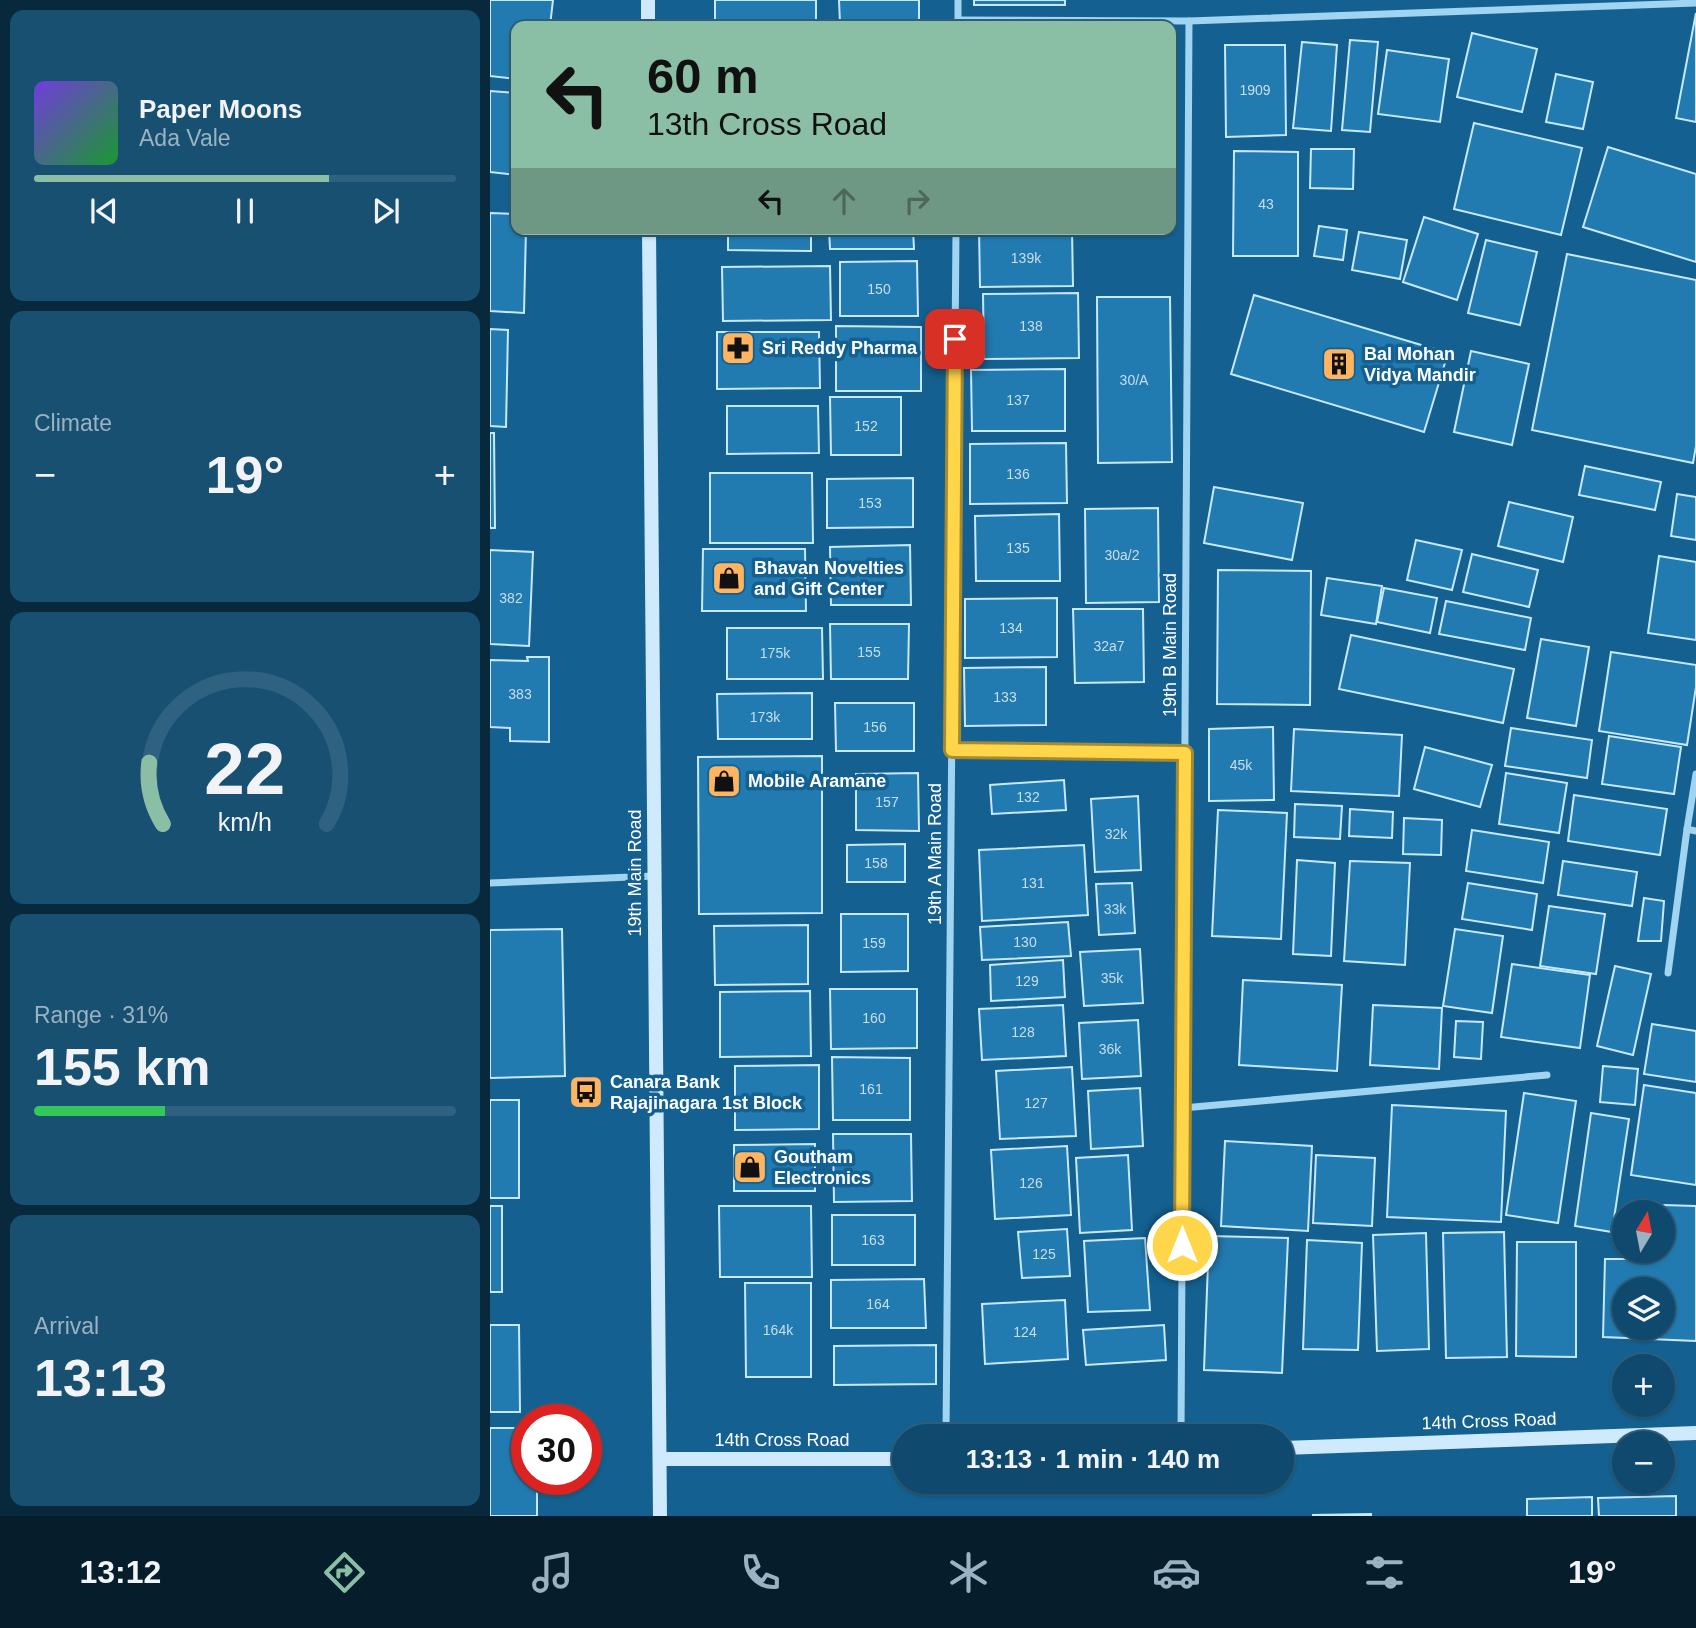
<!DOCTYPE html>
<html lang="en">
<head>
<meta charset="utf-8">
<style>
	body { margin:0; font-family:Arial,sans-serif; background:#185072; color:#f1f3f6; height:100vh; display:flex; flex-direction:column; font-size:26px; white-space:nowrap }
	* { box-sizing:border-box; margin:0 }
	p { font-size:23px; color:#9bb2c2 }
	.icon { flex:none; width:38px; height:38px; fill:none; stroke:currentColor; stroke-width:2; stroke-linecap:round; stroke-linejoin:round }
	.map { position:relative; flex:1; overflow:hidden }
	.drawer { display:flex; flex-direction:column; gap:10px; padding:10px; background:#08283c; width:490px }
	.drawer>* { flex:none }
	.hud { position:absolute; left:21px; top:21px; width:665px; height:214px; border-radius:14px; box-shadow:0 2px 5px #0004,0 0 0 2px #2f6180; background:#8abfa5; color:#111; overflow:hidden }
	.needle { width:46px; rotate:10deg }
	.fabs { position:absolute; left:1122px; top:1200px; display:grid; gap:14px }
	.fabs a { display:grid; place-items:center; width:63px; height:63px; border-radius:50%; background:#0f496d; box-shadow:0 2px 5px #0004,0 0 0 2px #2f6180; font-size:35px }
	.speed { position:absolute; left:21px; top:1404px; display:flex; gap:14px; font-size:35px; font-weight:700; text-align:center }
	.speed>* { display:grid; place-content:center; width:91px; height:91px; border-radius:50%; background:#0f496d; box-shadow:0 2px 5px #0004,0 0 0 2px #2f6180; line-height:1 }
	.speed .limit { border:10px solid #d22; background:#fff; color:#111 }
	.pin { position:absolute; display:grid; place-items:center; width:60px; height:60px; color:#fff; margin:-30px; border-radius:14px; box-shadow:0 4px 10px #0006 }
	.me { position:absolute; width:77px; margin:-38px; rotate:0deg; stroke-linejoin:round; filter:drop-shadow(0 0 5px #0008) }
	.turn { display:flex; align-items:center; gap:24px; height:147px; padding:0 21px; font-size:32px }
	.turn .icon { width:91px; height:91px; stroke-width:2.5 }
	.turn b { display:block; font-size:49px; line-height:60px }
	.lanes { display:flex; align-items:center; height:66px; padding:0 21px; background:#0003; justify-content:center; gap:35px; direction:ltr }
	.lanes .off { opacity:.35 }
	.big { font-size:52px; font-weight:700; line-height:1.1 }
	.drawer .widget { flex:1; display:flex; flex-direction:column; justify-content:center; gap:10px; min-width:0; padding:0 24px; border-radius:14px; background:#185072 }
	.drawer .dial { align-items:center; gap:0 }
	.dial svg { height:182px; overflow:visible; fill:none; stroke:#2f6180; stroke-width:7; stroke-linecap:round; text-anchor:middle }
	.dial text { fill:#f1f3f6; stroke:none }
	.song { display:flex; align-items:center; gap:21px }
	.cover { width:84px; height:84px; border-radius:10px; background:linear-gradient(135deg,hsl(260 70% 55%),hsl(130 70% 35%)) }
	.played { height:7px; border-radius:4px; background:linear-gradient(90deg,#8abfa5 70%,#2f6180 70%) }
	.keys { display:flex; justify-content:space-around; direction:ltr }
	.heat { display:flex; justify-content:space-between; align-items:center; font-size:38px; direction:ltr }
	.charge { height:10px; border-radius:5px; background:linear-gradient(90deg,#34c759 31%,#2f6180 0) }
	.trip { position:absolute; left:402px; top:1424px; width:402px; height:70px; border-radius:35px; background:#0f496d; box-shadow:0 2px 5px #0004,0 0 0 2px #2f6180; font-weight:700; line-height:70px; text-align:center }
	.tabs { display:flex; height:112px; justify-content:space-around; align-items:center; background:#061d2c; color:#9bb2c2 }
	.tabs .icon { width:49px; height:49px }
	.tabs .on { color:#8abfa5 }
	.tabs b { font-size:32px; color:#f1f3f6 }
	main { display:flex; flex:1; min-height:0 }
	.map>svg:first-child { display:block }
</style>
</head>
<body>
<main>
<section class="drawer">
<div class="widget">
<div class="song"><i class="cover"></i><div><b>Paper Moons</b><p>Ada Vale</p></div></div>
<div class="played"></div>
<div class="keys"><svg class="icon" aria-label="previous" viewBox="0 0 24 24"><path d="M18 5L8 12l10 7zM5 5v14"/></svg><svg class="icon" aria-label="pause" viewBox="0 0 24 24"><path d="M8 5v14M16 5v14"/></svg><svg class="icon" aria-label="next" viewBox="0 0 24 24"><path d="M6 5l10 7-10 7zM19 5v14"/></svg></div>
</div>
<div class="widget"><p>Climate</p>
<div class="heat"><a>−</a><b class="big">19°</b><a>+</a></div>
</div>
<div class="widget dial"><svg viewBox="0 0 100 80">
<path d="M14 69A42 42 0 1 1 86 69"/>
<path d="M14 69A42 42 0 0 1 8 42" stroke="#8abfa5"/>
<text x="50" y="56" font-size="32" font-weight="700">22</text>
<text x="50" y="72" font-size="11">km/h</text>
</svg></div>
<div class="widget"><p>Range · 31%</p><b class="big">155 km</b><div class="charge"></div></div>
<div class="widget"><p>Arrival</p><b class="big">13:13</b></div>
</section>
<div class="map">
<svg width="1206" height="1516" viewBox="0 0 1206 1516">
	<rect width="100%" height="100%" fill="#146191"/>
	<g fill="#227bb0" stroke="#c7e9fc" stroke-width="2" fill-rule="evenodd">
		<path d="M0 0H63L60 26H26V79L0 76Z"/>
		<rect x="225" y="0" width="101" height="26"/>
		<path d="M349 0H429V23H350Z"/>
		<rect x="484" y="0" width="91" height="5"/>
		<path d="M1206 13V122L1186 118Z"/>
		<path d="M982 33 1047 49 1032 112 967 97Z"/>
		<path d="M860 40 888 42 880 132 852 130Z"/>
		<path d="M812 42 847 45 841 131 803 128Z"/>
		<path d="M735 45H795L796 135 736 137Z"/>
		<path d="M897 50 959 59 950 122 888 114Z"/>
		<path d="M1066 74 1103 82 1093 129 1056 122Z"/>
		<path d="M0 91 26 93V175L0 172Z"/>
		<path d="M984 123 1092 148 1071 235 964 209Z"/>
		<path d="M1118 147 1206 174V262L1093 227Z"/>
		<path d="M821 149H864L863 189 820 188Z"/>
		<path d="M744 151 808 152V256H743Z"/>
		<path d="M0 213 26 214V229H36L34 313 0 311Z"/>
		<path d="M934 217 988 234 967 300 913 282Z"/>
		<path d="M829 226 857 230 853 260 824 256Z"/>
		<path d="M238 229H321V251L238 250Z"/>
		<path d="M339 229H423L424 249H340Z"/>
		<path d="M489 229H582L583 286 490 287Z"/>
		<path d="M869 232 917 240 910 279 862 270Z"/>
		<path d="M996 240 1047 252 1030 325 978 313Z"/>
		<path d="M1077 254 1206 280V446L1203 463 1042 430Z"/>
		<path d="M427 261 428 316H350V262Z"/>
		<path d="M340 266 341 320 233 321 232 267Z"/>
		<path d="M588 293 589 358 494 359 493 294Z"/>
		<path d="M764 295 958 353 934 432 741 374Z"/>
		<path d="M607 297H680L682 462 608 463Z"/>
		<path d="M346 326 431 327V391H346Z"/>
		<path d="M0 329 18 330 16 427 0 426Z"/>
		<path d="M227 332H329L330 388 227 389Z"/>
		<path d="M981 351 1039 364 1022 445 964 432Z"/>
		<path d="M575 369V431H482L481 370Z"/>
		<path d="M340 397H411V455H341Z"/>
		<path d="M237 406H328L329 453 237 454Z"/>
		<path d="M0 433H4L5 528H0Z"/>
		<path d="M576 443 577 503 480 504V444Z"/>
		<path d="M1095 466 1171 482 1165 510 1089 495Z"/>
		<path d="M220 473H322L323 543H220Z"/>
		<path d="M423 478V527L337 528V479Z"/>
		<path d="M724 487 813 503 802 560 714 543Z"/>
		<path d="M1187 494 1206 497V540L1181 536Z"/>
		<path d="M1019 502 1083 517 1073 562 1008 546Z"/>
		<path d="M668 508 669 602 596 603 595 509Z"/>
		<path d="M569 514 570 581H486L485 516Z"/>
		<path d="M926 540 972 550 962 590 917 580Z"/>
		<path d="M420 545 421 605H341L340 547Z"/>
		<path d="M213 549H315L316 611H212Z"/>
		<path d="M0 550 43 552 39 646 0 644Z"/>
		<path d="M982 554 1048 570 1039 607 973 592Z"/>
		<path d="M1169 556 1206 562V640L1158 633Z"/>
		<path d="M728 570 821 571 820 705 727 704Z"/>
		<path d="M837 578 892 586 886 624 831 615Z"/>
		<path d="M894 588 947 598 940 633 887 622Z"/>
		<path d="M567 598V657L475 658V599Z"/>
		<path d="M956 601 1041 618 1035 650 949 634Z"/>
		<path d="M583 609H653L654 682 585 683Z"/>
		<path d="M340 624H419L418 679H341Z"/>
		<path d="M237 628H332L333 679H237Z"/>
		<path d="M861 635 1024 669 1013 723 849 689Z"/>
		<path d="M1051 639 1099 647 1086 726 1037 718Z"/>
		<path d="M1121 652 1206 665V687L1197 745 1109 731Z"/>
		<path d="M37 657H59V742L20 741V728L0 727V660L38 661Z"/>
		<path d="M556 667V725L475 726 474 668Z"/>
		<path d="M322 693V739H228L227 694Z"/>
		<path d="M345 703H424V751H346Z"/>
		<path d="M783 727 784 800 719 801V729Z"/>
		<path d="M1021 728 1102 740 1097 778 1015 766Z"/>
		<path d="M804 729 912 735 909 796 801 791Z"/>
		<path d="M1119 736 1191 747 1184 794 1112 784Z"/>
		<path d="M935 747 1002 765 990 807 924 789Z"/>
		<path d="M332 756V913L209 914 208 757Z"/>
		<path d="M428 773 429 831 366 830V774Z"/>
		<path d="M1016 773 1077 783 1069 833 1009 824Z"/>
		<path d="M574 780 576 810 502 814 500 785Z"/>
		<path d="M1084 795 1177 809 1170 855 1078 841Z"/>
		<path d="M648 796 651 870 605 872 601 799Z"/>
		<path d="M805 804 852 806 850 839 804 837Z"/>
		<path d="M860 809 903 812 902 838 859 836Z"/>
		<path d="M728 810 797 813 791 939 722 936Z"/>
		<path d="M914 818 952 820 951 855 913 854Z"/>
		<path d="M982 830 1059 842 1053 883 976 871Z"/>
		<path d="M415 844V882H357V845Z"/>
		<path d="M594 845 598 915 492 921 489 850Z"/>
		<path d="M807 860 845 863 841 956 803 954Z"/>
		<path d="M860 861 920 863 915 965 854 961Z"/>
		<path d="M1073 861 1147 872 1142 906 1068 895Z"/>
		<path d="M642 883 645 933 609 935 606 884Z"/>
		<path d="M978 883 1047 894 1042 930 972 919Z"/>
		<path d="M1154 898 1174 901 1171 941H1148Z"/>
		<path d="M1059 906 1115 914 1106 974 1050 966Z"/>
		<path d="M351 914H418V971L351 972Z"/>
		<path d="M578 922 581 956 492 960 490 927Z"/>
		<path d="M318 925V984L225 985 224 926Z"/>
		<path d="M72 929 75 1076 0 1078V930Z"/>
		<path d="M965 929 1013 936 1002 1013 953 1006Z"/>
		<path d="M650 949 653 1003 594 1006 590 952Z"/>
		<path d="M573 960 575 997 501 1001 500 965Z"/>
		<path d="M1022 964 1100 975 1090 1048 1011 1037Z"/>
		<path d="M1125 966 1161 974 1143 1055 1107 1046Z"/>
		<path d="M753 980 852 985 847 1071 749 1065Z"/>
		<path d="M340 989H427V1048L341 1049Z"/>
		<path d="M320 991 321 1056 230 1057V992Z"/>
		<path d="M573 1005 576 1056 492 1060 489 1009Z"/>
		<path d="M883 1005 952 1008 949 1069 880 1065Z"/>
		<path d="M648 1020 651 1076 592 1079 589 1023Z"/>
		<path d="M966 1021 993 1022 991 1059 964 1057Z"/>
		<path d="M1162 1024 1206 1031V1082L1154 1074Z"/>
		<path d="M342 1057 420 1058V1120H343Z"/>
		<path d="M329 1065V1129L245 1130V1066Z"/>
		<path d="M1113 1066 1148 1069 1145 1105 1110 1102Z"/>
		<path d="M582 1067 586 1136 510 1139 506 1071Z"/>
		<path d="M1154 1085 1206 1093V1185L1141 1175Z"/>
		<path d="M650 1088 653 1146 601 1149 598 1091Z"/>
		<path d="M1034 1093 1086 1101 1068 1223 1016 1215Z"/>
		<rect x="0" y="1100" width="29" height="98"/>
		<path d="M902 1105 1016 1111 1011 1222 897 1217Z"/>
		<path d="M1101 1113 1139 1119 1122 1232 1085 1226Z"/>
		<path d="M343 1134H421L422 1201 344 1202Z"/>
		<path d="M735 1141 822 1146 818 1231 731 1226Z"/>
		<path d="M325 1144V1191H244V1145Z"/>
		<path d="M577 1146 581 1215 505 1219 501 1150Z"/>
		<path d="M638 1155 642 1230 590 1233 586 1158Z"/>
		<path d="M826 1155 885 1158 882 1226 823 1223Z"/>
		<path d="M1141 1204 1206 1206V1341L1113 1337 1115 1259H1139V1251H1172V1213H1141ZM1134 1290H1172V1328H1134Z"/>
		<rect x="0" y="1206" width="12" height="86"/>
		<path d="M229 1206H321L322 1277H230Z"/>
		<rect x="342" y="1215" width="83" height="50"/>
		<path d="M577 1229 580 1276 532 1278 528 1232Z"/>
		<path d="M1014 1232 1017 1357 956 1358 953 1233Z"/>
		<path d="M936 1233 939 1349 887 1351 883 1235Z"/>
		<path d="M719 1236 798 1238 792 1373 714 1370Z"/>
		<path d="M655 1238 660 1310 598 1312 594 1241Z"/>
		<path d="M817 1240 872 1243 868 1350 813 1349Z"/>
		<path d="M1027 1242H1086V1357L1026 1356Z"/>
		<path d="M434 1279 436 1328H341V1280Z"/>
		<path d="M255 1283H321V1377H256Z"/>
		<path d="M575 1300 578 1359 495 1364 492 1304Z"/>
		<path d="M0 1325H29L30 1412H0Z"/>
		<path d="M674 1325 676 1360 596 1365 593 1330Z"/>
		<path d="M446 1345V1384L344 1385V1346Z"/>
		<path d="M0 1428H37V1479H47V1516H0Z"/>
		<path d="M1186 1496V1516H1109L1108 1498Z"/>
		<path d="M1102 1497V1516H1037V1499Z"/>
		<path d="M881 1514V1516H823V1515Z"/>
	</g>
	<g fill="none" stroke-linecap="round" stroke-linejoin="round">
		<g stroke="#a0d4f1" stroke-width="7">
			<path d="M468 20 699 21 1206 3"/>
			<path d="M468 26V0"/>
			<path d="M462 750 695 753"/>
			<path d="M1206 774 1197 829 1206 831"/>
			<path d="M0 883 164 876"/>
			<path d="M1178 973 1197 829"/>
			<path d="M693 1108 1057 1075"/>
			<path d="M456 1437 466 229"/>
			<path d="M691 1437 699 21"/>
		</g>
		<g stroke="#cfeafc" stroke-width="14">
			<path d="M158 0V26"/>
			<path d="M159 229 170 1516"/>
			<path d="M793 1448 1206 1433"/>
			<path d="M170 1459H415"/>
		</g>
	</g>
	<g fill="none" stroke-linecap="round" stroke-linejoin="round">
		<g stroke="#a68a30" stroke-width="18">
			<path id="route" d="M465 339 462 750 695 753 692 1245"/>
		</g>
		<use href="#route" stroke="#ffd54a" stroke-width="12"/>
	</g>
	<defs>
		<g id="pharmacy-square" transform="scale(1.75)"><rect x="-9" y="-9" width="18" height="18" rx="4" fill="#ffb460" stroke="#146191"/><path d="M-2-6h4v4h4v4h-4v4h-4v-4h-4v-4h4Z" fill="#111"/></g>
		<g id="building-square" transform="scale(1.75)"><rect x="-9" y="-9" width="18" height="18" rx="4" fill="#ffb460" stroke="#146191"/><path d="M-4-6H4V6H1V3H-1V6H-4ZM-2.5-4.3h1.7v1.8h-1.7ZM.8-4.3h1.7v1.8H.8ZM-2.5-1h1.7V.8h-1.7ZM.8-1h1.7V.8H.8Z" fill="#111"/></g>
		<g id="shop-square" transform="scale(1.75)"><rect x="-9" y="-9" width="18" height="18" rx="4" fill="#ffb460" stroke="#146191"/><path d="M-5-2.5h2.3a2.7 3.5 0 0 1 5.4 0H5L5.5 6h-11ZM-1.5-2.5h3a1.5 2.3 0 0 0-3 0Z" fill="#111"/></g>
		<g id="bus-square" transform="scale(1.75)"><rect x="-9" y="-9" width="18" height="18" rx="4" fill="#ffb460" stroke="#146191"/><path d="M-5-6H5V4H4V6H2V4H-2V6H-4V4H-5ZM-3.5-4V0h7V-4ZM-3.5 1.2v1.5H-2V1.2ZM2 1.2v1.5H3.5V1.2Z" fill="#111"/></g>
	</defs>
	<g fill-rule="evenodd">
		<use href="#pharmacy-square" x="248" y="348"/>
		<use href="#building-square" x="849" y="364"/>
		<use href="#shop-square" x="239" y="578"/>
		<use href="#shop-square" x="234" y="781"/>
		<use href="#bus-square" x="96" y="1092"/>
		<use href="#shop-square" x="260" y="1167"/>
	</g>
	<g text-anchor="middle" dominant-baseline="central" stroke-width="7" stroke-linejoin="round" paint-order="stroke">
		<g font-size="14" fill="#c8deeb">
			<text x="765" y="90">1909</text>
			<text x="776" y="204">43</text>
			<text x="536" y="258">139k</text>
			<text x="389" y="289">150</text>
			<text x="541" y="326">138</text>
			<text x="644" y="380">30/A</text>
			<text x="528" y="400">137</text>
			<text x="376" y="426">152</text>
			<text x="528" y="474">136</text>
			<text x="380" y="503">153</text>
			<text x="528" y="548">135</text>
			<text x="632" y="555">30a/2</text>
			<text x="21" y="598">382</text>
			<text x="521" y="628">134</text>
			<text x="619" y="646">32a7</text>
			<text x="379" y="652">155</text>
			<text x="285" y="653">175k</text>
			<text x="30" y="694">383</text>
			<text x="515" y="697">133</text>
			<text x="275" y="717">173k</text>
			<text x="385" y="727">156</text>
			<text x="751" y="765">45k</text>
			<text x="538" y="797">132</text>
			<text x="397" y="802">157</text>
			<text x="626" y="834">32k</text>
			<text x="386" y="863">158</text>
			<text x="543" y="883">131</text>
			<text x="625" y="909">33k</text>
			<text x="535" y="942">130</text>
			<text x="384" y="943">159</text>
			<text x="622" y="978">35k</text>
			<text x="537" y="981">129</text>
			<text x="384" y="1018">160</text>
			<text x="533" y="1032">128</text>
			<text x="620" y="1049">36k</text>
			<text x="381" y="1089">161</text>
			<text x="546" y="1103">127</text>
			<text x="541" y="1183">126</text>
			<text x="383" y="1240">163</text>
			<text x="554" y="1254">125</text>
			<text x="388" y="1304">164</text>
			<text x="288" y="1330">164k</text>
			<text x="535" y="1332">124</text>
		</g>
		<g font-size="18" font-weight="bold" fill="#fff" stroke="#146191" text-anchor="start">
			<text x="272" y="348">Sri Reddy Pharma</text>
			<text x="874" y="354">Bal Mohan<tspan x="874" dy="21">Vidya Mandir</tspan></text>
			<text x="264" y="568">Bhavan Novelties<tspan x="264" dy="21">and Gift Center</tspan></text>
			<text x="258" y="781">Mobile Aramane</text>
			<text x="120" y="1082">Canara Bank<tspan x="120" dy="21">Rajajinagara 1st Block</tspan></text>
			<text x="284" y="1157">Goutham<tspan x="284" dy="21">Electronics</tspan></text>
		</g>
		<g font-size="18" fill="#fff" stroke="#146191">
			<text transform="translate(680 645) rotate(-90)">19th B Main Road</text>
			<text transform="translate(445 854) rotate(-90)">19th A Main Road</text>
			<text transform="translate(145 873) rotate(-90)">19th Main Road</text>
			<text transform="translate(999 1421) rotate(-2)">14th Cross Road</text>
			<text x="292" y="1440">14th Cross Road</text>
		</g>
	</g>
</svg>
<div class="fabs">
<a><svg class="needle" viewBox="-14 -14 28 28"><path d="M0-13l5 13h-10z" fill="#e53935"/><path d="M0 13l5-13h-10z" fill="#9bb2c2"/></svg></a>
<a><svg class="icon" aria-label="layers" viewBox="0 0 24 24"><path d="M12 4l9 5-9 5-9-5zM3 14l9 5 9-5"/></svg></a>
<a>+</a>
<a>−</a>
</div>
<div class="speed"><div class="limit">30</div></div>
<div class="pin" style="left:465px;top:339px;background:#d93025"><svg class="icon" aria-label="arrive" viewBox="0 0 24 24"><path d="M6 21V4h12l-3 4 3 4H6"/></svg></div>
<svg class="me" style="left:692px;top:1245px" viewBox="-20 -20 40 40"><circle r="17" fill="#ffd54a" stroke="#fff" stroke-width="3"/><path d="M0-11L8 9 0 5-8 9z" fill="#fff"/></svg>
<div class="trip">13:13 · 1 min · 140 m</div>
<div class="hud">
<div class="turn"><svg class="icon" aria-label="left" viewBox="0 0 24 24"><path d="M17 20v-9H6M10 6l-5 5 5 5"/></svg><div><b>60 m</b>13th Cross Road</div></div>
<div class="lanes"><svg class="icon" aria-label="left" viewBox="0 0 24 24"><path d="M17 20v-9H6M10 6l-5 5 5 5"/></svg><svg class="icon off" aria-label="ahead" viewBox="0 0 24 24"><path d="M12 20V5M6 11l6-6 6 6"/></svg><svg class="icon off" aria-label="right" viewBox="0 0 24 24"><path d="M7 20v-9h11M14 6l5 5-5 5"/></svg></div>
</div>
</div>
</main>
<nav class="tabs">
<b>13:12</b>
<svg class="icon on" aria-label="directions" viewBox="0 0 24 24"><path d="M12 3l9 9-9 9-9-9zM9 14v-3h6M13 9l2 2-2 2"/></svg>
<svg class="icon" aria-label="music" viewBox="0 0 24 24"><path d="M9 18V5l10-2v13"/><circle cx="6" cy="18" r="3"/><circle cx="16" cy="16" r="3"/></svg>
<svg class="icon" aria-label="phone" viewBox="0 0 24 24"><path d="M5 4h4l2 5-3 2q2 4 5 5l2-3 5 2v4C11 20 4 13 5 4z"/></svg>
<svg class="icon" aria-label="climate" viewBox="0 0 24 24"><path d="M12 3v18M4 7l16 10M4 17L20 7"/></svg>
<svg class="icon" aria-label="car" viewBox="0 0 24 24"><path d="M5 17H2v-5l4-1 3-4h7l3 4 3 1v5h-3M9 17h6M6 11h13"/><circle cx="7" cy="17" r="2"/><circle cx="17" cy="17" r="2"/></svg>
<svg class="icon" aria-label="filters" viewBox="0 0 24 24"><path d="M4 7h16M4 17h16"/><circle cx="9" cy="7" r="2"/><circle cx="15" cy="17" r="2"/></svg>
<b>19°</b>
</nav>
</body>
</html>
